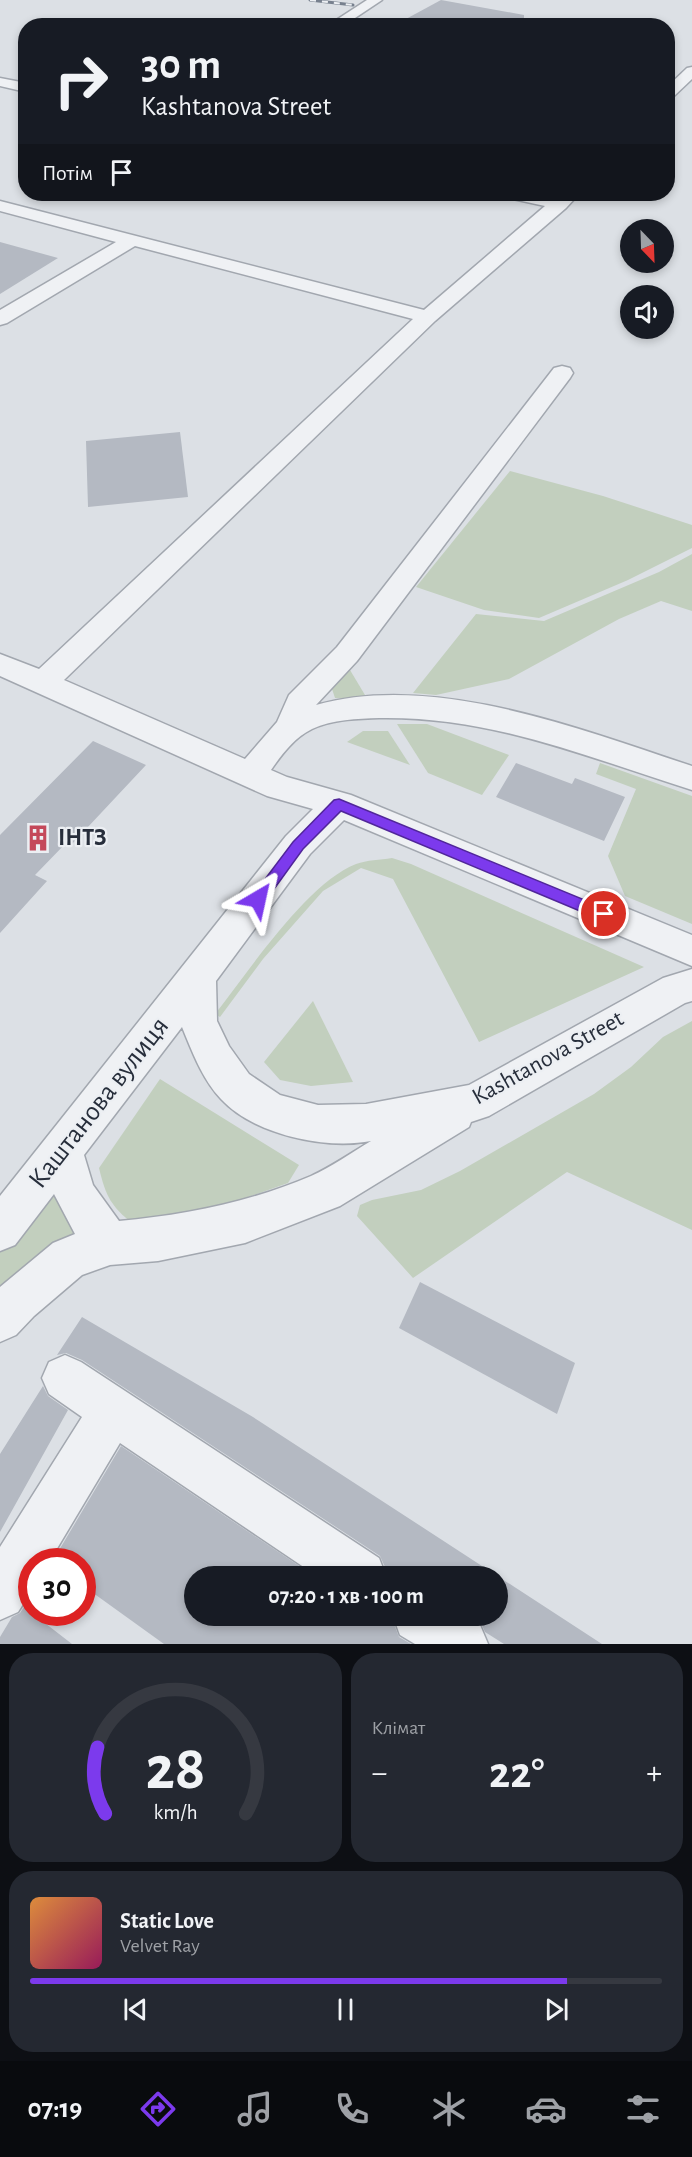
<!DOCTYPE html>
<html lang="uk">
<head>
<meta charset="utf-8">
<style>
	body { margin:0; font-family:"Alegreya Sans",sans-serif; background:#242831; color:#f1f3f6; height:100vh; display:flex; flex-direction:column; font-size:22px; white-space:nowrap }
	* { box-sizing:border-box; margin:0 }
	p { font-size:20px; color:#9ea1a6 }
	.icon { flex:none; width:33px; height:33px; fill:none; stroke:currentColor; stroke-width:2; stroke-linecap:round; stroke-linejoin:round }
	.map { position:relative; height:1644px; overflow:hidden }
	.drawer { display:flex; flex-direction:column; gap:9px; padding:9px; background:#0d0f14; flex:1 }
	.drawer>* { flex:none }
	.guide { position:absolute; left:18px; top:18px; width:657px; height:183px; border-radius:24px; box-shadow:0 3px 9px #0003; background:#171b24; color:#f1f3f6; overflow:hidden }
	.needle { width:39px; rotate:157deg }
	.tools { position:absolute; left:620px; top:219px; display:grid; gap:12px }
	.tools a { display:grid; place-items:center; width:54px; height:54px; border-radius:50%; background:#171b24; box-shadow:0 3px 9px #0003; font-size:30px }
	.speed { position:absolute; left:18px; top:1548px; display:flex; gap:12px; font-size:30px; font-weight:700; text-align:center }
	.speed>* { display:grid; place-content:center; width:78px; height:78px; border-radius:50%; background:#171b24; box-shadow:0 3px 9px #0003; line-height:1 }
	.speed .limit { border:9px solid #d22; background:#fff; color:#111 }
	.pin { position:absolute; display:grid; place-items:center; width:51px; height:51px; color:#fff; margin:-26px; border:3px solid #fff; border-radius:50%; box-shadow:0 2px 6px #0007 }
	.me { position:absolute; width:66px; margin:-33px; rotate:36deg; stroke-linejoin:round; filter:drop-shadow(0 0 4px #0008) }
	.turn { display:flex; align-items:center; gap:21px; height:126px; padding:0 24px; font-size:27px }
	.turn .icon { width:78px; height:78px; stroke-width:2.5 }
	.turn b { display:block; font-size:42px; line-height:51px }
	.then { display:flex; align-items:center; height:57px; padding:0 24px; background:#0003; gap:12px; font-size:22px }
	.big { font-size:45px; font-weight:700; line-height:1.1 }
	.drawer .card { flex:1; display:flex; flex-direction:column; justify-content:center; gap:9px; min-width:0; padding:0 21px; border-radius:24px; background:#242831 }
	.drawer .dial { align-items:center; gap:0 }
	.dial svg { height:156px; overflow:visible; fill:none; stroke:#363941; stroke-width:7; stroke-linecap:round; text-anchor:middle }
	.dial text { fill:#f1f3f6; stroke:none }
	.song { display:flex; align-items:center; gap:18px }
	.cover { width:72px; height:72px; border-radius:9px; background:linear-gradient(135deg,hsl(30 70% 55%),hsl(330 70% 35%)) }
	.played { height:6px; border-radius:3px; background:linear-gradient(90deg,#7c3aed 85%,#363941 85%) }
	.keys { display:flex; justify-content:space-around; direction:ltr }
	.heat { display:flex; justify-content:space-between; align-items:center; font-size:33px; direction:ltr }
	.drawer .tiles { flex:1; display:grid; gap:9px; grid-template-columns:1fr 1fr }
	.card:last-child { grid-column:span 2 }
	.trip { position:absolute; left:184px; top:1566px; width:324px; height:60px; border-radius:30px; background:#171b24; box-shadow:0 3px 9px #0003; font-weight:700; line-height:60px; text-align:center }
	.menu { display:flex; height:96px; justify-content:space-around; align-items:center; background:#090b0e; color:#9ea1a6 }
	.menu .icon { width:42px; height:42px }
	.menu .on { color:#7c3aed }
	.menu b { font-size:27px; color:#f1f3f6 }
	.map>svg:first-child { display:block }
</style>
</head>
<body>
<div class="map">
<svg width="692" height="1644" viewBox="0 0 692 1644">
	<rect width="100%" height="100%" fill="#dce0e5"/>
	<g fill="#c2cfbe">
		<path d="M510 471 603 496 692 525V548L628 580 539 618 484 610 416 587Z"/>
		<path d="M692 554V611L661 601 619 619 509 679 436 695 413 693 476 614 544 621 659 572Z"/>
		<path d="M347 665 368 700 335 698 331 686Z"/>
		<path d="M397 724H427L509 755 482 795 428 773Z"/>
		<path d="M363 731H388L410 765 347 742Z"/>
		<path d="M600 763 692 796V924L625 896 608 856 636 789 596 774Z"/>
		<path d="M392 858 411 864 644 967 479 1042 393 879 361 868 323 891 263 959 220 1017 215 1014C249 971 307 883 356 864 367 860 380 860 392 858Z"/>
		<path d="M313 1001 353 1082 311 1086 280 1080 264 1062Z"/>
		<path d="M692 1021V1230L567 1172 413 1278 357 1216 360 1205 372 1200 421 1190 460 1171 594 1094 631 1067 663 1037Z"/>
		<path d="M160 1079 299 1165 288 1183 186 1219 133 1224C111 1206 106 1197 99 1168Z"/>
		<path d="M51 1193 62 1196 87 1237 0 1295V1247Z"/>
	</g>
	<g fill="#b4b9c2">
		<path d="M441 0 524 15V26H393Z"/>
		<path d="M0 242 58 258 0 294Z"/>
		<path d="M180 432 188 497 88 507 86 441Z"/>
		<path d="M93 741 146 765 72 844 67 842 35 875 47 881 0 933V835Z"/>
		<path d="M516 763 572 784 575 778 625 797 604 841 496 797Z"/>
		<path d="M420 1282 575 1363 557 1414 399 1328Z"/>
		<path d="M82 1317 253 1417 602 1644H504L485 1632 481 1623 469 1616H498V1576H400L385 1567 380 1556 82 1360 66 1353 57 1355Z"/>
		<path d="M43 1386 48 1396 68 1410 0 1532V1454Z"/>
		<path d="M121 1446 314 1576H195V1616H386L392 1619 399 1637 411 1644H164L82 1585V1562H52Z"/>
		<path d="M32 1595V1612H46L41 1620 72 1644H0V1637L12 1617 20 1613Z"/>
	</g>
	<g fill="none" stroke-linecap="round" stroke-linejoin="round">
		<g stroke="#a2a7af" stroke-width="3">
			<g id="minor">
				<path d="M367 0H382L343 26H327Z"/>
				<path d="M692 67V79L673 97 668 98V86L687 68Z"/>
				<path d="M0 78 26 83V92L0 86Z"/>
				<path d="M506 194H536L555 198 560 194H579L566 208 435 321 64 680 245 759 277 722 289 695 337 647 554 368 562 366 570 368 573 373 570 378 357 661 316 705C434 672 580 729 692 766V790C587 757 492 716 379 718 357 719 333 719 312 729 294 738 282 754 271 770L287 777 351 795 692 935V966L344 820 310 854 216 981 217 1021 229 1046 249 1074 280 1095 318 1105 366 1104 469 1085 663 978 692 969V1001L685 1003 489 1116 471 1122 469 1127 340 1206 245 1243 158 1261 110 1265 82 1275 34 1316 16 1335 0 1342V1287L53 1243 75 1234 54 1194 15 1245 0 1251V1196L286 836 313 809 267 796 0 676V654L39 669 413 319 135 246 7 323 0 325V310L116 242 0 211V201L424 310 545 206 508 198ZM182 1027C192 1051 202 1079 221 1099 253 1134 325 1150 371 1141 351 1153 331 1167 311 1176 250 1202 185 1215 119 1221L93 1185 84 1155Z"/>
				<path d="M65 1355 81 1362 379 1558 386 1576H317L120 1443 49 1562H32V1590L18 1612 0 1620V1547L82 1417 49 1394 42 1378 49 1362Z"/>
				<path d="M393 1616H465L480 1625 488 1644H415L400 1635Z"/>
			</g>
		</g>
		<use href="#minor" fill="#eff1f4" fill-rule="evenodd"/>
		<g stroke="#77808e" stroke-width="3">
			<path id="rail" d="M310 0 353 5"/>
		</g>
		<use href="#rail" stroke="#eceff3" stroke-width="2" stroke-dasharray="6" stroke-linecap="butt"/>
	</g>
	<path fill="#7c3aed" stroke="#51269a" stroke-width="1.5" d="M339 799 609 910 611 914 609 919H599L341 811 303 849 264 903H253L251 899 253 895 293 842 334 800Z"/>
	<defs>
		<g id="building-bare" transform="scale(2.07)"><path d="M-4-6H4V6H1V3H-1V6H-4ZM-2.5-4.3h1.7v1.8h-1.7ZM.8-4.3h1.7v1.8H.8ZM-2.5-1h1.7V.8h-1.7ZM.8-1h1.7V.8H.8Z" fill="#c4485a" stroke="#eceff3" stroke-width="2.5" paint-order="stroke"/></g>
	</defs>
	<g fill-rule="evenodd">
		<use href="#building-bare" x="38" y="838"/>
	</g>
	<g text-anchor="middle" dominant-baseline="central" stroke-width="4.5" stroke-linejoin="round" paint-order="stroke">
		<g font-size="24" font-weight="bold" fill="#272e3b" stroke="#eceff3" text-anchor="start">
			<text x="58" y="838">ІНТЗ</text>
		</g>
		<g font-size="24" fill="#272e3b" stroke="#eceff3">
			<text transform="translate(548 1058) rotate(-29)">Kashtanova Street</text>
		</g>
		<g font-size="28" fill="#272e3b" stroke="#eceff3">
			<text transform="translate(99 1103) rotate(-52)">Каштанова вулиця</text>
		</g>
	</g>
</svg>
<div class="tools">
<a><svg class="needle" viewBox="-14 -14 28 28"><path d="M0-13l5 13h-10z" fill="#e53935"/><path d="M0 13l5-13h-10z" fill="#9ea1a6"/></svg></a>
<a><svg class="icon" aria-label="sound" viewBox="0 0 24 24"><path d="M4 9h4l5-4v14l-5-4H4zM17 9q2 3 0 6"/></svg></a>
</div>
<div class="speed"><div class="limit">30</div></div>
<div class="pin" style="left:604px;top:914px;background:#d93025"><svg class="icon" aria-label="arrive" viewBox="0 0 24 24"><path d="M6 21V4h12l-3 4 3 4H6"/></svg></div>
<svg class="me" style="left:258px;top:899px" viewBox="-20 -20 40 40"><path d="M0-17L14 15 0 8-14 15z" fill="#7c3aed" stroke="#fff" stroke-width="4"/></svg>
<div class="trip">07:20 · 1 хв · 100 m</div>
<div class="guide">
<div class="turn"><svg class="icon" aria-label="right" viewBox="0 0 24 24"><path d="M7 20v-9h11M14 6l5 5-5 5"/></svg><div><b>30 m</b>Kashtanova Street</div></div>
<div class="then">Потім<svg class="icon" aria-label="arrive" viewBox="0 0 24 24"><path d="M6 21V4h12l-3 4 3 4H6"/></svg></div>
</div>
</div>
<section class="drawer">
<div class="tiles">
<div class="card dial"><svg viewBox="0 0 100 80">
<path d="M14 69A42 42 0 1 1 86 69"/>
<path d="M14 69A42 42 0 0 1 10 35" stroke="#7c3aed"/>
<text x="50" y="56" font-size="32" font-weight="700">28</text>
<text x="50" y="72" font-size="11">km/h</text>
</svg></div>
<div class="card"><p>Клімат</p>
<div class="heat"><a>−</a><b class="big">22°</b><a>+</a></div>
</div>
<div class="card">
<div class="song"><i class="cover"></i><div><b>Static Love</b><p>Velvet Ray</p></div></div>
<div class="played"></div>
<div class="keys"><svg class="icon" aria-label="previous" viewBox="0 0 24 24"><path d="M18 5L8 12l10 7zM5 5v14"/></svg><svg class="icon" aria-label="pause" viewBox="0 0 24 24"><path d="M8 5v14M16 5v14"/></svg><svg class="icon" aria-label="next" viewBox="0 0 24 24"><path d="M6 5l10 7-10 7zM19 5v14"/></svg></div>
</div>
</div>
</section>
<nav class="menu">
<b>07:19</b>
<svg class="icon on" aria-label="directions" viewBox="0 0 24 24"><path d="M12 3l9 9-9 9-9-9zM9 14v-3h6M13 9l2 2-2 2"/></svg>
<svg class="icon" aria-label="music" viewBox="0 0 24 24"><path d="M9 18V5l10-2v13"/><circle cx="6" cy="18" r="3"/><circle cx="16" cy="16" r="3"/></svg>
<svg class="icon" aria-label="phone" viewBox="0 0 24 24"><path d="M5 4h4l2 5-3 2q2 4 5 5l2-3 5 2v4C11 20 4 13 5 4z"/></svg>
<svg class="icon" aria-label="climate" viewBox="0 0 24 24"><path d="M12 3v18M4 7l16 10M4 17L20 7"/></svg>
<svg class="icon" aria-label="car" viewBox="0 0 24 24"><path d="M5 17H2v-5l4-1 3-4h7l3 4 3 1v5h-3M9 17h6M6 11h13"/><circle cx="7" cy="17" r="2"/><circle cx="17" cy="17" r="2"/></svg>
<svg class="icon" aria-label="filters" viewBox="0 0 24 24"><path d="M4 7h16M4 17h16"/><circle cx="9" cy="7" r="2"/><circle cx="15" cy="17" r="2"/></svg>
</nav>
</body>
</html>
